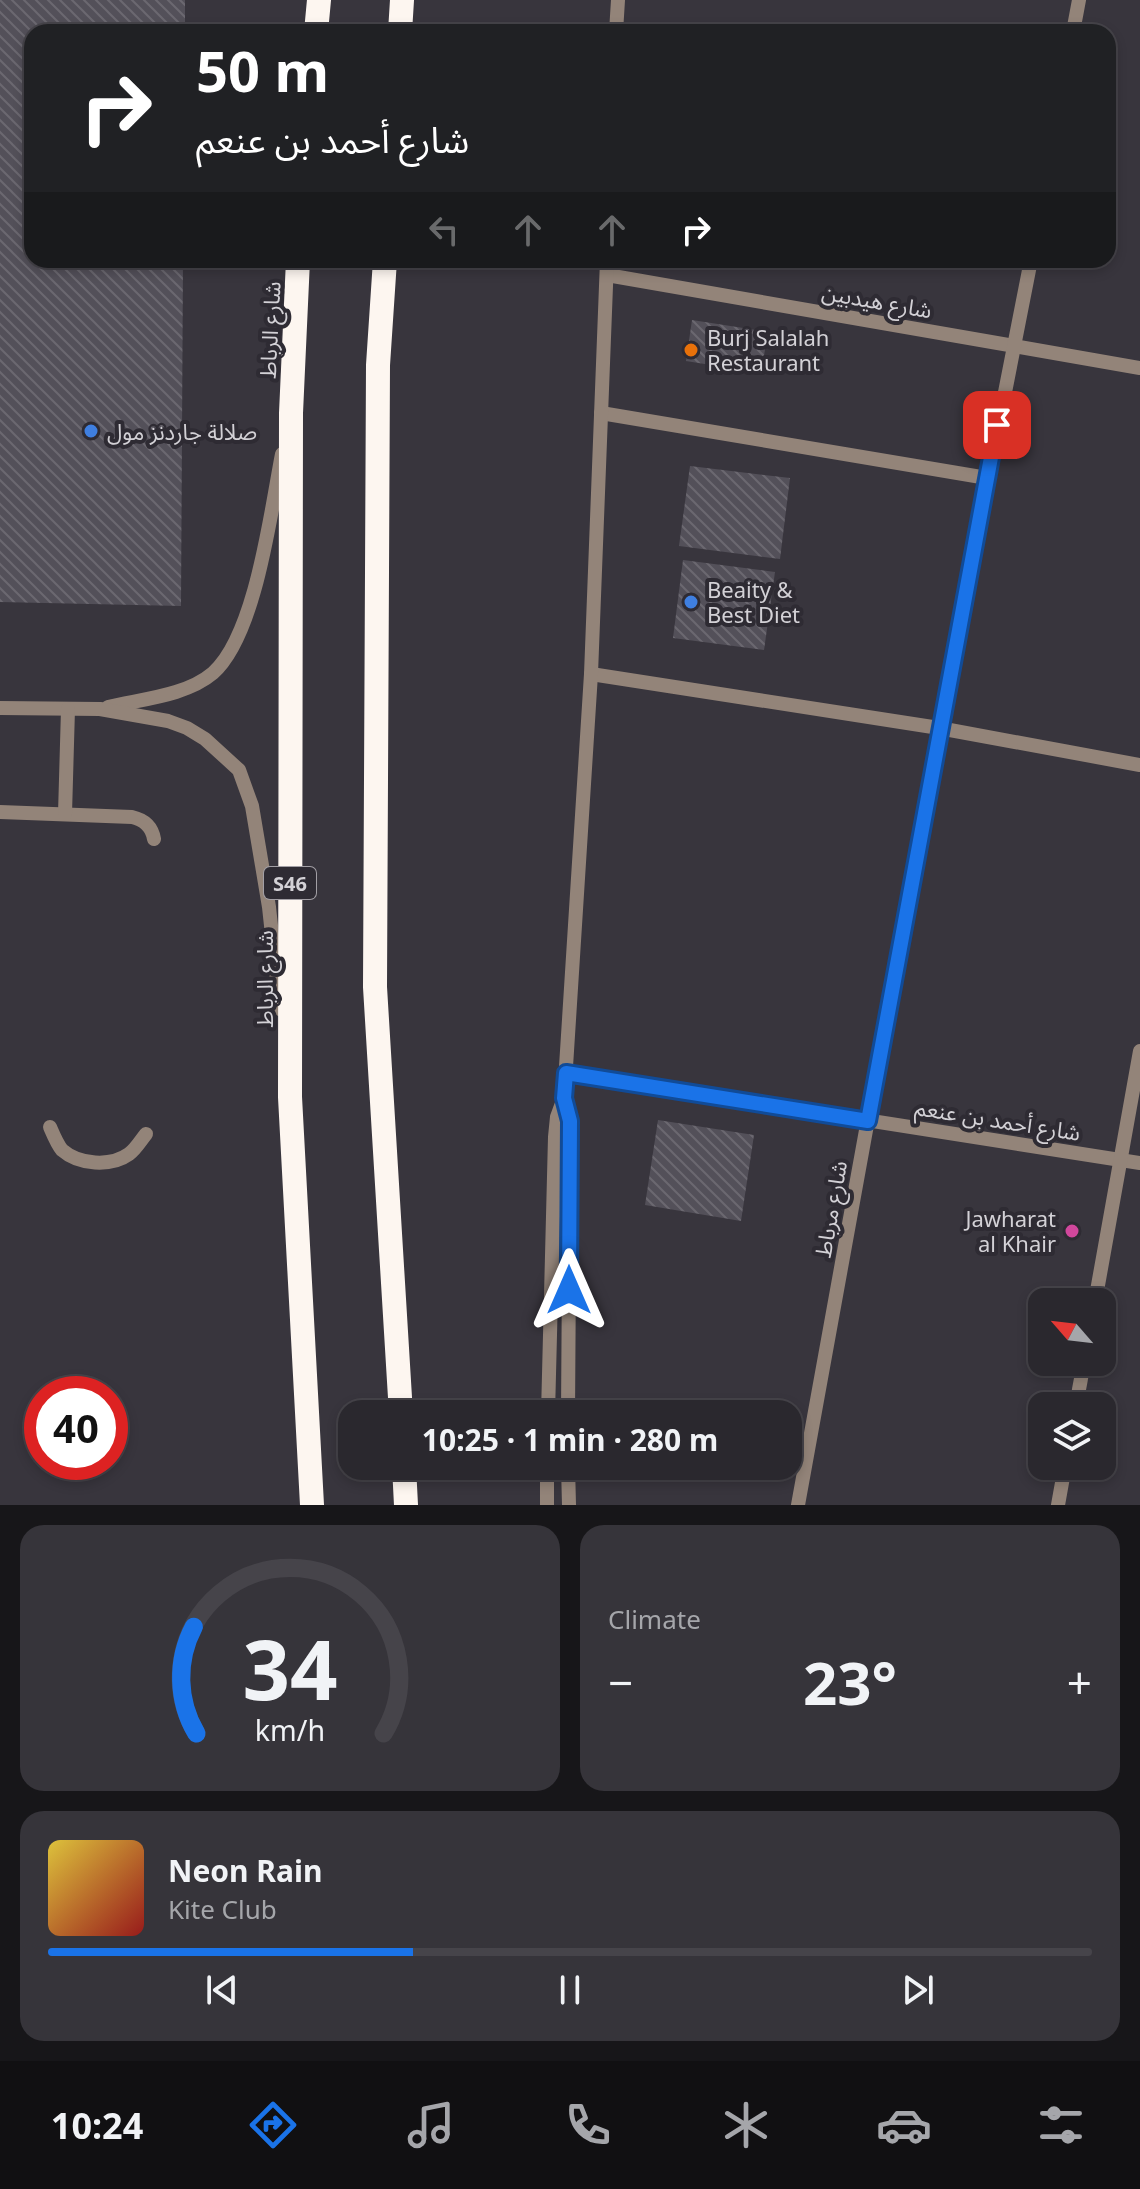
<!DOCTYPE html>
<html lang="en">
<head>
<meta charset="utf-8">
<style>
	body { margin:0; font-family:"Noto Sans","Noto Sans Arabic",sans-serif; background:#36343a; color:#f1f3f6; height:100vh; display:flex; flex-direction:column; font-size:30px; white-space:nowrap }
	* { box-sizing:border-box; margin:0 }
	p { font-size:26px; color:#a5a6aa }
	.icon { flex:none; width:44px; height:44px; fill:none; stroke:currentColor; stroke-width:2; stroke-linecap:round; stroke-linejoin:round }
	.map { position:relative; height:1505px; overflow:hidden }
	.side { display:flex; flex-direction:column; gap:20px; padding:20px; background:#171619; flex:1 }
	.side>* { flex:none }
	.hud { position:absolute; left:24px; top:24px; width:1092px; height:244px; border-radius:24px; box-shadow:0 4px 12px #0003,0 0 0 2px #46444a; background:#202124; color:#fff; overflow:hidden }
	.needle { width:52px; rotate:298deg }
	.controls { position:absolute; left:1028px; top:1288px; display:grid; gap:16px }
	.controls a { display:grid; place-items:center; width:88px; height:88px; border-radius:16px; background:#2a282e; box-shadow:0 4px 12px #0003,0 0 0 2px #46444a; font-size:40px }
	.speed { position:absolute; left:24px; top:1376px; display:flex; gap:16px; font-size:40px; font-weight:700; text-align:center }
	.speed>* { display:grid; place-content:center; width:104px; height:104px; border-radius:50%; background:#2a282e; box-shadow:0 4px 12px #0003,0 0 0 2px #46444a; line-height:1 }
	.speed .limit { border:12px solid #d22; background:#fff; color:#111 }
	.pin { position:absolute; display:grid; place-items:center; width:68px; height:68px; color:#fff; margin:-34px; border-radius:16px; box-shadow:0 4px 12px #0006 }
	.me { position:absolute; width:88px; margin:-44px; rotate:0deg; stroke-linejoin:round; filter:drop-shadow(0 0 6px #0008) }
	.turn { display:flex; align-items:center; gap:28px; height:168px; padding:0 40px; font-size:36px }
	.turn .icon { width:104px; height:104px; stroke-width:2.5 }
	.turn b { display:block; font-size:56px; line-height:68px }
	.lanes { display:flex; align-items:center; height:76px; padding:0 40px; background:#0003; justify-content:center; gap:40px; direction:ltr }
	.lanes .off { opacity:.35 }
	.big { font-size:60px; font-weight:700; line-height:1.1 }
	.side .card { flex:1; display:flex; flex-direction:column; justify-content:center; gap:12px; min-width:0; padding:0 28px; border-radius:24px; background:#36343a }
	.side .dial { align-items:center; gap:0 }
	.dial svg { height:208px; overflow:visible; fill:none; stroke:#46444a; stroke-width:7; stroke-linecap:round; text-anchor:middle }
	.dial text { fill:#f1f3f6; stroke:none }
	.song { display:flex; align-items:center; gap:24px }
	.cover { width:96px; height:96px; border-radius:12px; background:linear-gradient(135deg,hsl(50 70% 55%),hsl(0 70% 35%)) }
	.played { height:8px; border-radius:4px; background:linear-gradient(90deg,#1a73e8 35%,#46444a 35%) }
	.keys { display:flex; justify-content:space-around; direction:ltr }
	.heat { display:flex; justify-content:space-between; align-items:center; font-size:44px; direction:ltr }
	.side .tiles { flex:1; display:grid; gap:20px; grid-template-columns:1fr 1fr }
	.card:last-child { grid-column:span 2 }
	.trip { position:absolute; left:338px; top:1400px; width:464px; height:80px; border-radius:24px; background:#2a282e; box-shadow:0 4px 12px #0003,0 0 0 2px #46444a; font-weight:700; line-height:80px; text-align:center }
	.tab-bar { display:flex; height:128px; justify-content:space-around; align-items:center; background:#111012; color:#a5a6aa }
	.tab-bar .icon { width:56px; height:56px }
	.tab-bar .selected { color:#1a73e8 }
	.tab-bar b { font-size:36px; color:#f1f3f6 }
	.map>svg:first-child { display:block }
</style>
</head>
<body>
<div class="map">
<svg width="1140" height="1505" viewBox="0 0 1140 1505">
	<defs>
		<pattern id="building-back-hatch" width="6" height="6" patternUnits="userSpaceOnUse" patternTransform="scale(2)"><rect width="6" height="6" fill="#535059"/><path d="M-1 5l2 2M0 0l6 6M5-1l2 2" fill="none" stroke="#6b6870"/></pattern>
	</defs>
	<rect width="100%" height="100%" fill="#38353d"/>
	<g fill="url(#building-back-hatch)">
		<path d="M0 0H185V32H32V260H183L181 606 0 602Z"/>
		<path d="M692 320 768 332 761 373 686 361Z"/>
		<path d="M690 466 790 478 780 559 679 546Z"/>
		<path d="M683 560 775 572 764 650 673 638Z"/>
		<path d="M658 1120 754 1135 741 1221 645 1205Z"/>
	</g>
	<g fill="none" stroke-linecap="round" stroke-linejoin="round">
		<g stroke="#938479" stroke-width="14">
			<path d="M616 32 618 0"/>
			<path d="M1073 32 1079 0"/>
			<path d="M607 275 1140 368"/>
			<path d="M601 413 987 478"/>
			<path d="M591 674 939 728 1140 765"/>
			<path d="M108 707C141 699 186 696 213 673 256 635 271 510 282 454"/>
			<path d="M0 708 100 709 168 721 187 728 205 739 239 770 252 806 269 907 280 1009"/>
			<path d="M0 812 132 817C145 820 152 827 154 839"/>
			<path d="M65 814 68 709"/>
			<path d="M566 1073 1140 1163"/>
			<path d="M564 1098 570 1121 568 1414"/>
			<path d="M50 1127C53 1134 57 1144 62 1150 79 1165 111 1167 129 1154 136 1149 141 1140 146 1134"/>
			<path d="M1095 1302 1140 1051"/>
			<path d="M1076 1406 1084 1362"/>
			<path d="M548 1414 555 1137 557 1117 564 1098 591 674 607 260"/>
			<path d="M547 1466V1505"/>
			<path d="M568 1466 569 1505"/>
			<path d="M798 1505 939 728 1031 260"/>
			<path d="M1058 1505 1065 1466"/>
		</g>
		<g stroke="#fdf6f0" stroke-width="24">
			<path d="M316 32 319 0"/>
			<path d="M400 32 402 0"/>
			<path d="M298 260 291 413 290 1097 312 1505"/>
			<path d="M385 260 378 365 375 987 401 1414"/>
			<path d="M404 1466 406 1505"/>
		</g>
	</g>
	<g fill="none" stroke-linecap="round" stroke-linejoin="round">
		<g stroke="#114b97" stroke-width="20">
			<path id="route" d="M569 1290 570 1121 564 1098 566 1073 868 1121 997 425"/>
		</g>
		<use href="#route" stroke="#1a73e8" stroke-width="14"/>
	</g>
	<circle fill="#e8710a" stroke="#2e2b33" stroke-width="3" cx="691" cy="350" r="8"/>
	<g fill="#3f7fe0" stroke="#2e2b33" stroke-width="3">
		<circle cx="91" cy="431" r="8"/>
		<circle cx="691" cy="602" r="8"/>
	</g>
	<circle fill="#d1479c" stroke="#2e2b33" stroke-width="3" cx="1072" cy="1231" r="8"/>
	<g text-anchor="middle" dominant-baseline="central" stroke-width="8" stroke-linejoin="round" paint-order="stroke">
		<rect fill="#2e2b33" stroke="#a29fa5" stroke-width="2" x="264" y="867" width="52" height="32" rx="6"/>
		<g font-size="20" font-weight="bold" fill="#d3d1d6">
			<text x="290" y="883">S46</text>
		</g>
		<g font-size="22" fill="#d3d1d6" stroke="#2e2b33">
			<text transform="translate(877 300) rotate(10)">شارع هيدبين</text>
			<text transform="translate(269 330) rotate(-87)">شارع الرباط</text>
			<text transform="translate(264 979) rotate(-90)">شارع الرباط</text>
			<text transform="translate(998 1119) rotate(9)">شارع أحمد بن عنعم</text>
			<text transform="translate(830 1209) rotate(-80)">شارع مرباط</text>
		</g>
		<g font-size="22" fill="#d3d1d6" stroke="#2e2b33" text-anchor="start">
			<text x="707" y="337">Burj Salalah<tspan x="707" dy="25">Restaurant</tspan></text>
			<text x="107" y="431">صلالة جاردنز مول</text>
			<text x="707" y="589">Beaity &amp;<tspan x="707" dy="25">Best Diet</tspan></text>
			<text x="1056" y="1218" text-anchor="end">Jawharat<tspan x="1056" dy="25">al Khair</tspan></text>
		</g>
	</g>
</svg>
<div class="controls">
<a><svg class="needle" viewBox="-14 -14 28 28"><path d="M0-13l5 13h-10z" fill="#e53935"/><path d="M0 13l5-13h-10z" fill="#a5a6aa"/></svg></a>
<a><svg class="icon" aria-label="layers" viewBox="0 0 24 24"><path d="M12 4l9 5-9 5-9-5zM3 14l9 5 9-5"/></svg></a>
</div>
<div class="speed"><div class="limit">40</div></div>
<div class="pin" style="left:997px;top:425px;background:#d93025"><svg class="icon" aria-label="arrive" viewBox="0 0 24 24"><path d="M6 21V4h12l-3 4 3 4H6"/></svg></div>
<svg class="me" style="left:569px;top:1290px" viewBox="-20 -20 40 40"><path d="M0-17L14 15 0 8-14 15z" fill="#1a73e8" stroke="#fff" stroke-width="4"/></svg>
<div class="trip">10:25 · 1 min · 280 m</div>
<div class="hud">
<div class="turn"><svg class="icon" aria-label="right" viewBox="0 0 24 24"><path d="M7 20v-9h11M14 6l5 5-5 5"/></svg><div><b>50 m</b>شارع أحمد بن عنعم</div></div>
<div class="lanes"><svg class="icon off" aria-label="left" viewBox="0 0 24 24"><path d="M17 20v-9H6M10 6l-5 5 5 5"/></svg><svg class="icon off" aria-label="ahead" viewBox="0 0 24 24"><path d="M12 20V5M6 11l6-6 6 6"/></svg><svg class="icon off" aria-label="ahead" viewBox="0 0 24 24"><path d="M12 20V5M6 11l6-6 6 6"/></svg><svg class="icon" aria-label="right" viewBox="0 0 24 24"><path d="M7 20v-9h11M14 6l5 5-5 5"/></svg></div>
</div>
</div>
<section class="side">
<div class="tiles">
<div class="card dial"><svg viewBox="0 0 100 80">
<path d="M14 69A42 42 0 1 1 86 69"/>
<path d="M14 69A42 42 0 0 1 13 28" stroke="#1a73e8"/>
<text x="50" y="56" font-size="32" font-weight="700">34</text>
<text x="50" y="72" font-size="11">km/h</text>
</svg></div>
<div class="card"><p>Climate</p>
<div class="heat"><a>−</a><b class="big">23°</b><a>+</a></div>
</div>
<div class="card">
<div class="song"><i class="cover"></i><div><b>Neon Rain</b><p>Kite Club</p></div></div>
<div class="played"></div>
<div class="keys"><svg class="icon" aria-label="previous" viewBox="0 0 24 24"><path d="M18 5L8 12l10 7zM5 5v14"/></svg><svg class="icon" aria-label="pause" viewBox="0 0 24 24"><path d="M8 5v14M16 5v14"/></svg><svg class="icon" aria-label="next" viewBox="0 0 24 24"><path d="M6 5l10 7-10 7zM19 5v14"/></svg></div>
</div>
</div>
</section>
<nav class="tab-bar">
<b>10:24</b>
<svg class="icon selected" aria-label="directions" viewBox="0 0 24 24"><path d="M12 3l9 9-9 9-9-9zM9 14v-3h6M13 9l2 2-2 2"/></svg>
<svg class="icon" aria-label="music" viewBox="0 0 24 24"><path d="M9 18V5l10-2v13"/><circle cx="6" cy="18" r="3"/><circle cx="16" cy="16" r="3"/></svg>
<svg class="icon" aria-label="phone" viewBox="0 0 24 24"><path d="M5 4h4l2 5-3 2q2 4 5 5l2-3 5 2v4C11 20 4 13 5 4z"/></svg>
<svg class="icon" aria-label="climate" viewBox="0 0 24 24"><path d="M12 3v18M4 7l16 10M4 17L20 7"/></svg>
<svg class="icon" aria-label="car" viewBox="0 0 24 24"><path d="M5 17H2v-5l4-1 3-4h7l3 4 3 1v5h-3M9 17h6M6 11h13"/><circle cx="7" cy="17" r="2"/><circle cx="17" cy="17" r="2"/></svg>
<svg class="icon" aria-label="filters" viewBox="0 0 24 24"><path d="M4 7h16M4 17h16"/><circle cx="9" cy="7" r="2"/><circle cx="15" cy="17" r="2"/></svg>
</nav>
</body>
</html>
